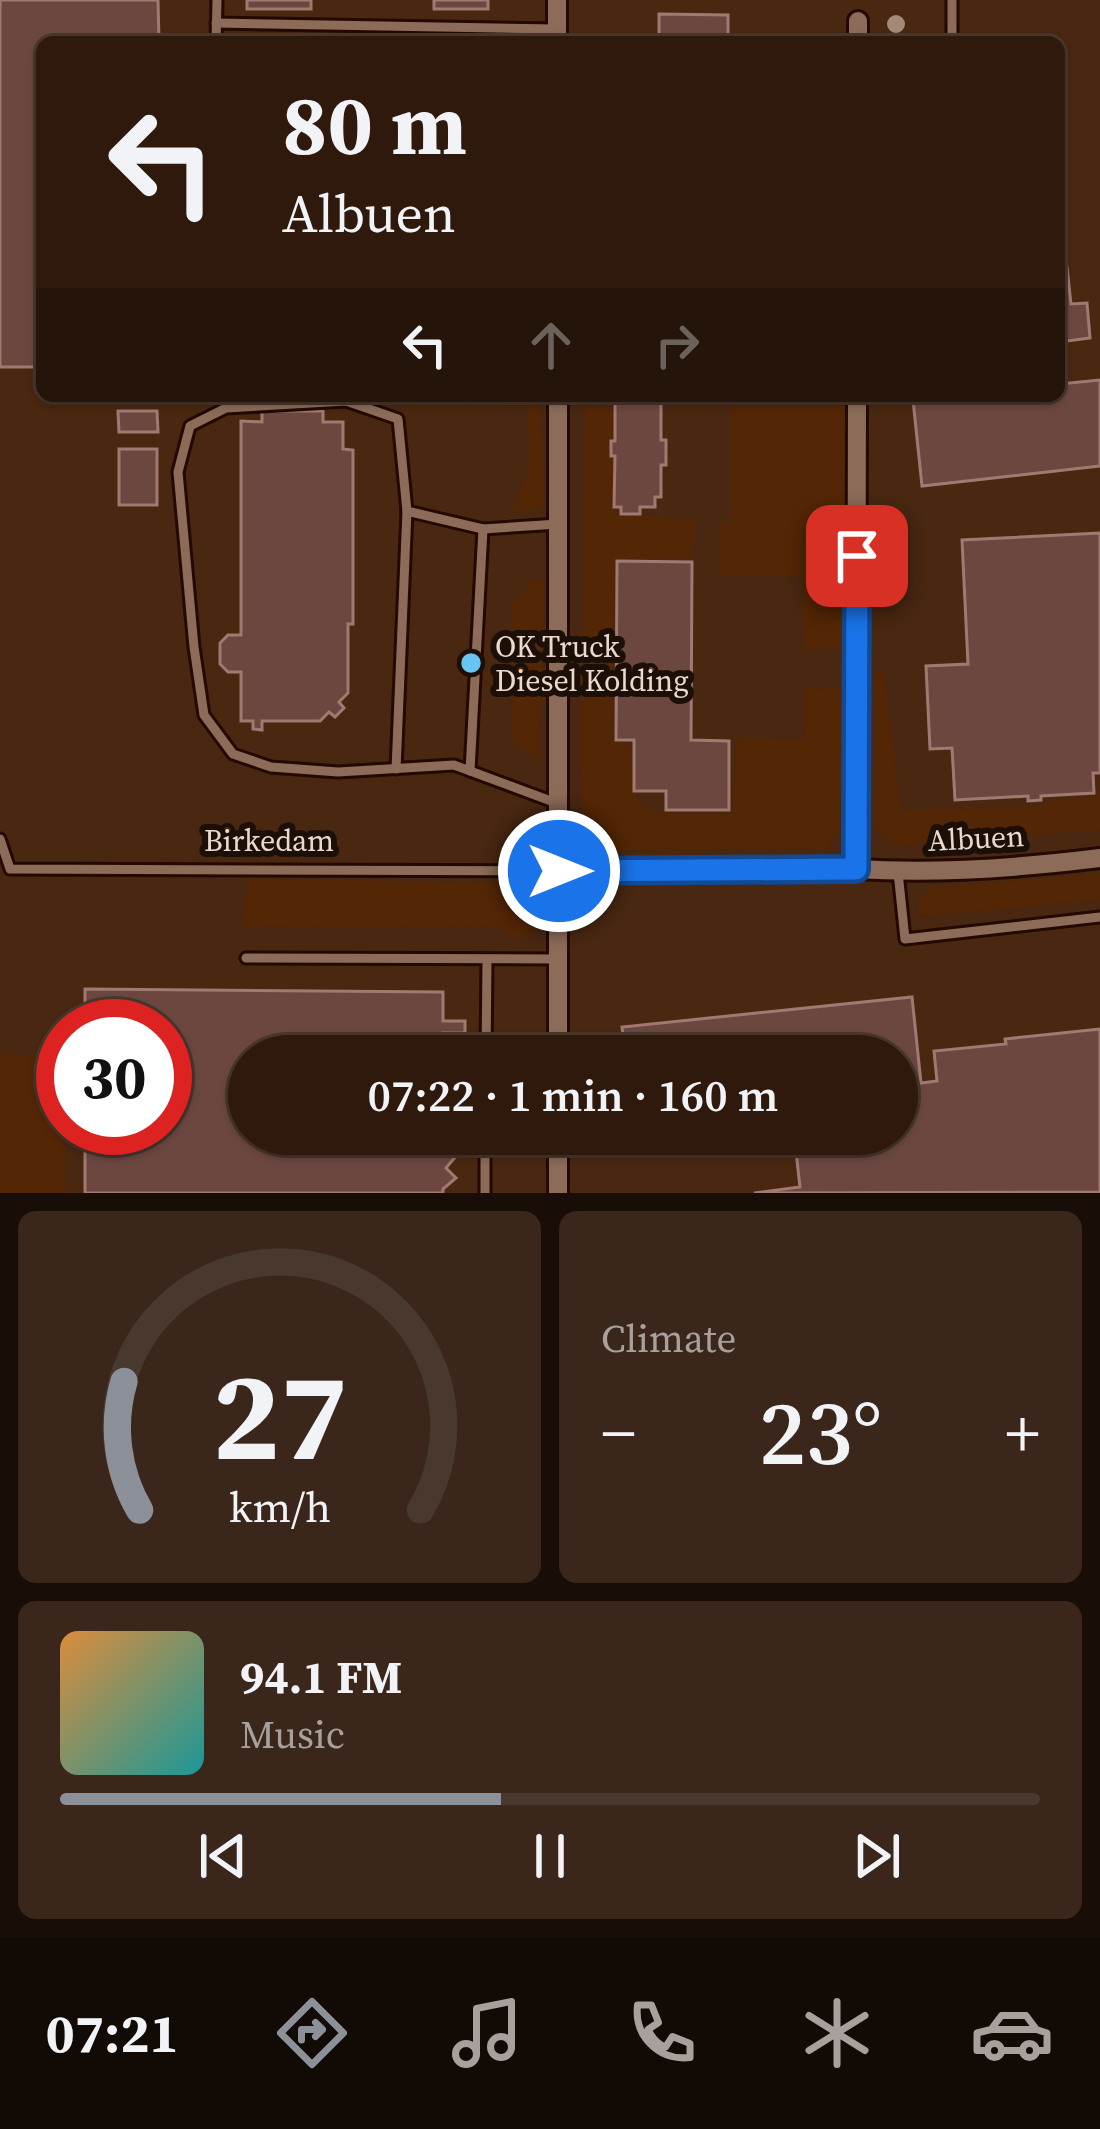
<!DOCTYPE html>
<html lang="en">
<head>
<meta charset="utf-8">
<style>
	body { margin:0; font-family:"Source Serif 4",serif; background:#3a261a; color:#f1f3f6; height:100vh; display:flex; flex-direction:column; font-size:45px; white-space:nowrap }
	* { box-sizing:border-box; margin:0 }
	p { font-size:39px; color:#a7a09d }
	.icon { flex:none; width:66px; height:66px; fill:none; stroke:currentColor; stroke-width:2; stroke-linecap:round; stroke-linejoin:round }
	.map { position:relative; height:1193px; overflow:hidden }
	.details { display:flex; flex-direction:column; gap:18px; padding:18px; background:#190e07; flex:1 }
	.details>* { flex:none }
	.top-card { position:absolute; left:36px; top:36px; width:1029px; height:366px; border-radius:18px; box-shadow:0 3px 9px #0004,0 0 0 3px #49382d; background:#2e190c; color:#f1f3f6; overflow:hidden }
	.speed { position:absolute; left:36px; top:999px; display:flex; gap:24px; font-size:60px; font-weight:700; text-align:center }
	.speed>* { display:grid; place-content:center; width:156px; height:156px; border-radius:50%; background:#2e190c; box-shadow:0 3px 9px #0004,0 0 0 3px #49382d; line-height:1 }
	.speed .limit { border:18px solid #d22; background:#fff; color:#111 }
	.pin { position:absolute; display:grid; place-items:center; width:102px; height:102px; color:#fff; margin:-51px; border-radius:24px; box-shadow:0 6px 18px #0006 }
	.me { position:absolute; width:132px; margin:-66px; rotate:90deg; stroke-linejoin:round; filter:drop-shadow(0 0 9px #0008) }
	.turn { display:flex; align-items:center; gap:42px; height:252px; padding:0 48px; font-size:54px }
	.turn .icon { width:156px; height:156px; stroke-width:2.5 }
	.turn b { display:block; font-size:84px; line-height:102px }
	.lanes { display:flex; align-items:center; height:114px; padding:0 48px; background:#0003; justify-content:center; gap:60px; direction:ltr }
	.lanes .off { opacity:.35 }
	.big { font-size:90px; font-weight:600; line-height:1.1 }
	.details .card { flex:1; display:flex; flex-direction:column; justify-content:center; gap:18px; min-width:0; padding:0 42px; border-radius:18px; background:#3a261a }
	.details .dial { align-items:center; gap:0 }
	.dial svg { height:312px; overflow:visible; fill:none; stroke:#49382d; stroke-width:7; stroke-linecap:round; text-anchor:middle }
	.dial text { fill:#f1f3f6; stroke:none }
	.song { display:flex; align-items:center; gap:36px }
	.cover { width:144px; height:144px; border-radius:18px; background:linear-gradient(135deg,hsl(30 70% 55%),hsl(180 70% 35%)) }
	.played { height:12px; border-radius:6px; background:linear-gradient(90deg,#8c9099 45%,#49382d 45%) }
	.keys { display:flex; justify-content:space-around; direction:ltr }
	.heat { display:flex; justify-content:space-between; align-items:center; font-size:66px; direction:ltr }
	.details .tiles { flex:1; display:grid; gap:18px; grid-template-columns:1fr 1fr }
	.card:last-child { grid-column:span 2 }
	.trip { position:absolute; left:228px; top:1035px; width:690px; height:120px; border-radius:60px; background:#2e190c; box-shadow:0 3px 9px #0004,0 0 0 3px #49382d; font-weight:600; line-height:120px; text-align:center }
	.tab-bar { display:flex; height:192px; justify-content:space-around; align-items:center; background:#120a05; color:#a7a09d }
	.tab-bar .icon { width:84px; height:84px }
	.tab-bar .current { color:#8c9099 }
	.tab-bar b { font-size:54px; color:#f1f3f6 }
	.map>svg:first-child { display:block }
</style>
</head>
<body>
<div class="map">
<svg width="1100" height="1193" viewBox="0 0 1100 1193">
	<rect width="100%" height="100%" fill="#3d2110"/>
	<path fill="#492711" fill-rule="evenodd" d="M0 0H1100V1193H0ZM42 42H1059V396H42ZM63 1026H165V1128H63ZM249 1056H897V1134H249Z"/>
	<g fill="#532605">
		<path d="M399 396H540L544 503 537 510H510L529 470 528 407 413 409Z"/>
		<path d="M586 396H607V406L613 408 614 514 696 520 692 558H615L612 740 628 745 637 799 656 813 732 814 737 737 805 740 804 687 845 690 842 822 827 849 617 850 582 826 580 731Z"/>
		<path d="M731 396H846V558L841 560 842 580 847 587 845 645 837 649H804L802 575H718L720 522H731Z"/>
		<path d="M535 578 544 581 538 762 513 742 511 604Z"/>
		<path d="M883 671 901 810 1042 806 1047 801 1099 795 1098 780H1100V830L895 846 875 828V674Z"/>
		<path d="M1100 873V900L917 917 920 898 930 888Z"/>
		<path d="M247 879 537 883V927L532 936 511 938 504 928 243 926Z"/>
		<path d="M0 1053 63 1060 66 1193H0Z"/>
	</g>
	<g fill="#6b4740" stroke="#a17971" stroke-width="3">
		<path d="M0 0H158L159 42H42V367H0Z"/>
		<rect x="247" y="0" width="64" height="9"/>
		<rect x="434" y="0" width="54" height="9"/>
		<path d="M659 14 728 15V42H604V36H659Z"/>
		<path d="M1059 267H1067L1071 304 1087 303 1090 338 1059 342Z"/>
		<path d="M1100 380V466L922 486 913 400 952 396H1059V384Z"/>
		<path d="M608 396H661V440H666V465H661V497H655V507H640V514H621V507H614L615 456H611V441H615V403H608Z"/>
		<path d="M118 411H157L158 432H119Z"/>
		<path d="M262 411H323V422H343V449L353 450V624H348V693L339 702 344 708 335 717 329 712 320 721H262V730L253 729V721H241V672H228L220 664V643L228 635H241V421L262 422Z"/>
		<rect x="119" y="449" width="38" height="56"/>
		<path d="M1100 533V773H1093L1094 793 1041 796V800L1028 801V796L955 800 952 748 930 749 926 666 968 664 962 540Z"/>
		<path d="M617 561 692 562 691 740 729 741V810H666V791H634V740H616Z"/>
		<path d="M85 989 443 992V1021H465V1033H443V1056H249V1134H456L446 1146 456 1156 446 1168 456 1178 443 1189V1193H85V1128H165V1026H85Z"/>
		<path d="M912 997 921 1083 937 1081 934 1051 1006 1044 1005 1039 1100 1029V1192L754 1193 800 1187 794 1134H897V1056H625L622 1027Z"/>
		<path d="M633 1134H759L634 1147Z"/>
	</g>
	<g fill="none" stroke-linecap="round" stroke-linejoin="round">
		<g stroke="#230900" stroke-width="15">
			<g id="lane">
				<path d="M216 23 557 29"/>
				<path d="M216 42 217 0"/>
				<path d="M952 42V0"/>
				<path d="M558 524 483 529 407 511 398 419 346 401 226 408 190 426 178 472 194 647 204 715 233 754 271 767 338 772 454 765 559 804"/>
				<path d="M396 769 407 511"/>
				<path d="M470 771 483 529"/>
				<path d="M0 839 10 869 559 871"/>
				<path d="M898 872 905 939 1100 917"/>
				<path d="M246 958 558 959"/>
				<path d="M486 1056 487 960"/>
				<path d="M485 1193V1134"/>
			</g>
		</g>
		<g stroke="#230900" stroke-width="24">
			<g id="street">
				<path d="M557 0V42"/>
				<path d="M858 21V42"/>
				<path d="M558 396V1056"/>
				<path d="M856 869 857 396"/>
				<path d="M559 871 856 869C936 874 1020 868 1100 858"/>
				<path d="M558 1193V1134"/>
			</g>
		</g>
		<use href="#lane" stroke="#8c6b58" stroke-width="9"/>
		<use href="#street" stroke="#8c6b58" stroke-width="18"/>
	</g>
	<circle fill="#a2897a" cx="896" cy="24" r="9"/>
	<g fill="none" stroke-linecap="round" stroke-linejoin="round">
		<g stroke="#114b97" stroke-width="30">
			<path id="route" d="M559 871 856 869 857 556"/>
		</g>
		<use href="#route" stroke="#1a73e8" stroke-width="21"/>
	</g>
	<circle fill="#68c4f0" stroke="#1b0f07" stroke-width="4.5" cx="471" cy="663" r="12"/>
	<g text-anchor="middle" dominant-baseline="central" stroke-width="12" stroke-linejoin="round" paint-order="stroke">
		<g font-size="30" fill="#ebd8ce" stroke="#1b0f07" text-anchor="start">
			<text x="495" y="646">OK Truck<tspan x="495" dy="34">Diesel Kolding</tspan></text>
		</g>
		<g font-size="30" fill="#ebd8ce" stroke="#1b0f07">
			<text transform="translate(976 838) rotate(-3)">Albuen</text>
			<text x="269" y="840">Birkedam</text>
		</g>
	</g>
</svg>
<div class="speed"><div class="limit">30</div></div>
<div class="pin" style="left:857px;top:556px;background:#d93025"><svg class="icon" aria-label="arrive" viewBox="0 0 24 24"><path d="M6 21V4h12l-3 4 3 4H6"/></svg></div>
<svg class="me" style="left:559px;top:871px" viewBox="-20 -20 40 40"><circle r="17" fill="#1a73e8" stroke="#fff" stroke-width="3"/><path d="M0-11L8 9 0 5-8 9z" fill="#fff"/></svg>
<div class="trip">07:22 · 1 min · 160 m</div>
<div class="top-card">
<div class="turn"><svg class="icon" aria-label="left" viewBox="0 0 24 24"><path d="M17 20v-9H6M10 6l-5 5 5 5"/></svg><div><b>80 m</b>Albuen</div></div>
<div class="lanes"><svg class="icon" aria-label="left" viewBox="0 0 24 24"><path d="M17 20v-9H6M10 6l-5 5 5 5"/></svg><svg class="icon off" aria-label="ahead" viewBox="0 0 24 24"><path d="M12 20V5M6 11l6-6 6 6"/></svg><svg class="icon off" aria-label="right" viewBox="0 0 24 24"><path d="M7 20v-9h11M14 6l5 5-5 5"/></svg></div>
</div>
</div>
<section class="details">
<div class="tiles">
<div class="card dial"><svg viewBox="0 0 100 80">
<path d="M14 69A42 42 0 1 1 86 69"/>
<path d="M14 69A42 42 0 0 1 10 36" stroke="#8c9099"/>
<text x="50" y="56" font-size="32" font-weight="700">27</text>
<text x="50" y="72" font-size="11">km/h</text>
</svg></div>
<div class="card"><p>Climate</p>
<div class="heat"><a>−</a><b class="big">23°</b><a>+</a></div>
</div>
<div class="card">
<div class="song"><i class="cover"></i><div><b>94.1 FM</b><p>Music</p></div></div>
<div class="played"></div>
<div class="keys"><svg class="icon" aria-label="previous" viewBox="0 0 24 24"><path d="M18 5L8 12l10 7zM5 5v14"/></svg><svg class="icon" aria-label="pause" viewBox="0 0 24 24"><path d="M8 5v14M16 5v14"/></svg><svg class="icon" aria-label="next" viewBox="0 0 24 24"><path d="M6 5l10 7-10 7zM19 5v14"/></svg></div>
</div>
</div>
</section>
<nav class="tab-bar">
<b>07:21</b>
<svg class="icon current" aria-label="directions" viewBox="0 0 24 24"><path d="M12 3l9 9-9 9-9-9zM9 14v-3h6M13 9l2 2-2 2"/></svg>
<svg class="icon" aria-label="music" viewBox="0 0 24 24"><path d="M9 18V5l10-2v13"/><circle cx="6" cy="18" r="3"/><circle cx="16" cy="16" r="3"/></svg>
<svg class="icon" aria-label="phone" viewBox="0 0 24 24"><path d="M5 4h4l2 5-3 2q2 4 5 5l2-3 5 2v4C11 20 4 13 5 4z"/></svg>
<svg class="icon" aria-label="climate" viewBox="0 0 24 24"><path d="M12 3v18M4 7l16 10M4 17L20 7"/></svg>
<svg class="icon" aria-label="car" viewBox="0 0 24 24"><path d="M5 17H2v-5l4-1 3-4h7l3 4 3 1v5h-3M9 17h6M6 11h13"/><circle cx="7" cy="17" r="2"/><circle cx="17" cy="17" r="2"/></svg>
</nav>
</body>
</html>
